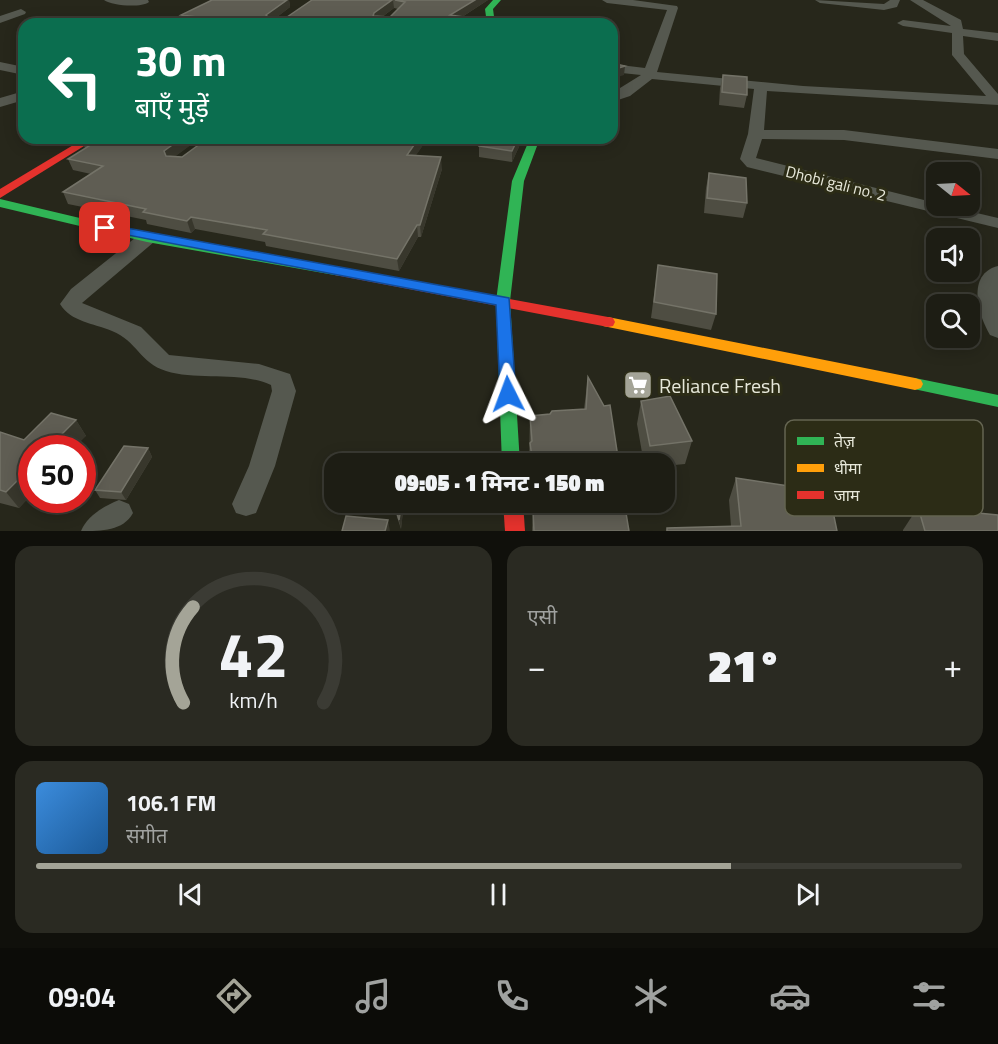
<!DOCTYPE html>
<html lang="hi">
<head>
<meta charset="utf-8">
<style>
	body { margin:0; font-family:"Titillium Web","Noto Sans Devanagari",sans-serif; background:#2a2a22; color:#f1f3f6; height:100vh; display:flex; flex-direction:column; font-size:22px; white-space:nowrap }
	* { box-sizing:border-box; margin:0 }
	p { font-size:20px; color:#a0a2a0 }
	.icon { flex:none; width:33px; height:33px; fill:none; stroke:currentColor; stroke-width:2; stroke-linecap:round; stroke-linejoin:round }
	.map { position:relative; height:531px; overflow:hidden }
	.side { display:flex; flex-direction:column; gap:15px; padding:15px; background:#10100b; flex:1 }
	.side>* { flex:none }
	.banner { position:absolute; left:18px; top:18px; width:600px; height:126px; border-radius:18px; box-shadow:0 3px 15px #0003,0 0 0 2px #3b3b34; background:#0b6e4f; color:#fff; overflow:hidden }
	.needle { width:39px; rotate:108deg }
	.buttons { position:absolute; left:926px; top:162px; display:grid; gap:12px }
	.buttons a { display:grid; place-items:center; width:54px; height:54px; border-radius:12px; background:#1d1d14; box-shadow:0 3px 15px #0003,0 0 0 2px #3b3b34; font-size:30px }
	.speed { position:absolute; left:18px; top:435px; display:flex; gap:12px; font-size:30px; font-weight:700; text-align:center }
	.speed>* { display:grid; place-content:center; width:78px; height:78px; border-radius:50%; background:#1d1d14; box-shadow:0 3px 15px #0003,0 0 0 2px #3b3b34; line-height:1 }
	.speed .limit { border:9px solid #d22; background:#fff; color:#111 }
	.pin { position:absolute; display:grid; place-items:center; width:51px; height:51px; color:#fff; margin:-26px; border-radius:12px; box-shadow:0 3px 9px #0006 }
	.me { position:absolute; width:66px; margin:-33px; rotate:357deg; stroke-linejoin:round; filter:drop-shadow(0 0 4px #0008) }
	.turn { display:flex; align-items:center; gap:21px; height:126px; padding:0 18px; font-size:27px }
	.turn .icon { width:78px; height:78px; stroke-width:2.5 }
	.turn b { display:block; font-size:42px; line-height:51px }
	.big { font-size:45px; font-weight:800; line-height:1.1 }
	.side .card { flex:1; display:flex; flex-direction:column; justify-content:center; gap:9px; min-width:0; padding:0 21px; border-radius:18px; background:#2a2a22 }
	.side .dial { align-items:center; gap:0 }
	.dial svg { height:156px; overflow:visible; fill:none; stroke:#3b3b34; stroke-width:7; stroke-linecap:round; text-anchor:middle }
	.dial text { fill:#f1f3f6; stroke:none }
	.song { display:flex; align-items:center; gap:18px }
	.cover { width:72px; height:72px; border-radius:9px; background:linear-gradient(135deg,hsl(210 70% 55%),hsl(210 70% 35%)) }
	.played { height:6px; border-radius:3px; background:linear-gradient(90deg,#a4a497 75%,#3b3b34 75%) }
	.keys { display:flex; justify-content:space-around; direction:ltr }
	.heat { display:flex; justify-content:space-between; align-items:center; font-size:33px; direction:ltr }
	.side .tiles { flex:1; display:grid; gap:15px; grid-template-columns:1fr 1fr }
	.card:last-child { grid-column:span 2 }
	.trip { position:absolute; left:324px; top:453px; width:351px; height:60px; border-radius:18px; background:#1d1d14; box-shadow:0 3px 15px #0003,0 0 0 2px #3b3b34; font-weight:800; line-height:60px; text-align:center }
	.menu { display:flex; height:96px; justify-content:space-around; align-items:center; background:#0c0c08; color:#a0a2a0 }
	.menu .icon { width:42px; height:42px }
	.menu .selected { color:#a4a497 }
	.menu b { font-size:27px; color:#f1f3f6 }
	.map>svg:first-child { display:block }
</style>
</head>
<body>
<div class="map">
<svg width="998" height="531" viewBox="0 0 998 531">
	<rect width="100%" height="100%" fill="#27271b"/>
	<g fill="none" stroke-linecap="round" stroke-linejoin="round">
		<g fill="#55584f" fill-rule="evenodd">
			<path d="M104 0H148L149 2C141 8 112 6 104 0Z"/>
			<path d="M602 0H633L677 6 678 8 657 72 803 86 986 96 952 55V33L903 26 897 23 903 20 951 26 910 0H923L961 20 963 29 998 33V41L963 36 964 54 998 94V105L767 91 764 130H844L998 149V159L844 140 762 139 756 158 936 203V206H947L998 218V228L747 167 740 159 748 134 754 89 652 79 630 96 612 102V93L641 75 612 72V64L645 68 667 10 607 3Z"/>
			<path d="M815 0 884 4 890 0H900L897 7 884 10 820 3Z"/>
			<path d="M21 9 26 12 25 14 0 23V16Z"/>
			<path d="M0 62 24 67V75L0 70Z"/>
			<path d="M24 91V100L0 107V98Z"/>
			<path d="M147 232 156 238 154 242 82 303 141 327 169 355 259 364 290 374 296 391 275 466 256 513 246 516 236 513 232 504 249 466 272 391 271 385C242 371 198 381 166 371 140 363 137 341 112 331 93 323 71 322 60 304L71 289 140 234Z"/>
			<path d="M998 266V338L990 335C978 315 966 274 998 266Z"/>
			<path d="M119 500 129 504 133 513C123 531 102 531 81 531 87 516 104 506 119 500Z"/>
		</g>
		<g fill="#30b455" fill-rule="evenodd">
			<path d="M493 0H501L493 9 495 24H487L485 9Z"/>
			<path d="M530 138H540L524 181 510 301 520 464H502L496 301 512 181Z"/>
			<path d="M0 199 147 234 340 268 347 272 340 276 147 242 0 207Z"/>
			<path d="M915 378 998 395V407L909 388 907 384 909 380Z"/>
		</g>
		<path fill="#ff9f0a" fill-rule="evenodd" d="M608 317 915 378 921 380 923 384 921 388 915 390 603 326 601 322 603 318Z"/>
		<g fill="#e5322d" fill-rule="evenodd">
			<path d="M85 138H97L0 198V189Z"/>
			<path d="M340 268 608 317 613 318 615 322 613 326 608 327 335 275 333 272Z"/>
			<path d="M503 502H523L525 531H505Z"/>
		</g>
	</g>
	<g fill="#4e4d42" fill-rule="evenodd">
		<path d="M212 0H289L290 7 277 17H287L312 0H488L462 17 491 24H183L181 15ZM394 8 398 9 390 17H382Z"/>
		<path d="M723 75 747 95 744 108 719 105 720 88Z"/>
		<path d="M94 138H200L175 156 182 157 208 138H428L415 156 442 169 421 237H418L399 271 266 246 265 242 195 229 191 233 147 224 146 220 68 204 63 192 91 174 73 170 68 159 85 148 83 144Z"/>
		<path d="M484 138H523L512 162 479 157V146Z"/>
		<path d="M709 173 747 203 743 218 704 213 706 188Z"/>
		<path d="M658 265 716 314 711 330 651 318Z"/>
		<path d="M588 377 619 464H529L530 416 550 414 584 409Z"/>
		<path d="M641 401 692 441 685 464 664 466V464H644L637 424Z"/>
		<path d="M76 420 86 436 32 448V494L19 508 0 503V432L24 440Z"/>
		<path d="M148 448 152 457 126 500 100 498 95 490Z"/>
		<path d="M736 478 837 531H666L667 528 731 526 729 500Z"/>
		<path d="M392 502H404L401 529Z"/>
		<path d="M918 507 998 531H903V530Z"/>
		<path d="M533 511 629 531H532Z"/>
	</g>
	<g fill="#38372c">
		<path d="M287 0H289L290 7 268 24 266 15Z"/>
		<path d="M393 0 394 8 375 22 374 13Z"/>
		<path d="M475 0H488L451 24 450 15Z"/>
		<path d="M625 66 624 75 612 79V70Z"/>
		<path d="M182 138H200L168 162 164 151Z"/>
		<path d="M419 138H428L408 167 407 155Z"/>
		<path d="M518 138H523L512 162V151Z"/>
		<path d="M441 157 442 169 421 237 420 225Z"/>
		<path d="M191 217 195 229 191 233 187 221Z"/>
		<path d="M417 225 418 237 399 271 397 259Z"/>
		<path d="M76 420 86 436 74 448H48Z"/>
		<path d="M148 448 152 457 126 500 121 492Z"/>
		<path d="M538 456 537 464H532V457Z"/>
		<path d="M32 466V494L19 508 6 492Z"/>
		<path d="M402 502H404L401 529 399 520Z"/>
		<path d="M388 520 390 531H385Z"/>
	</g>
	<g fill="#5f5d53" stroke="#747368" stroke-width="1.5">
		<path d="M212 0H287L266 15 268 17H287L312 0H392L374 13 373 16 390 17 405 2 395 0H475L450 15 491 21V24H215L222 20 181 15Z"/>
		<path d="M612 63 625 66 612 70Z"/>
		<path d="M723 75 747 77V95L722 92Z"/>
		<path d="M94 138H182L164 151 166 156 182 157 208 138H419L407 155 441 157 420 225H417L397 259 263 234 267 230 191 217 187 221 143 212 146 209 63 192 103 166 68 159 89 146 83 144Z"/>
		<path d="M484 138H518L512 151 479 146Z"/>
		<path d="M709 173 746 178 747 203 707 198Z"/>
		<path d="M658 265 717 274 716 314 654 302Z"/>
		<path d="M588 377 604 406 610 405 619 464H539L538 456 532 457 530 443 532 441 530 416 550 414 552 411 586 409Z"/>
		<path d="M670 396 692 441 650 446 641 401Z"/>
		<path d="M51 413 76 420 48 448H32V466L6 492 0 490V432L24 440Z"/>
		<path d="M124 446 148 448 121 492 95 490Z"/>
		<path d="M736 478 829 492 837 531H667V528L741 526Z"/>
		<path d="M394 502H402L399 520Z"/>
		<path d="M625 507 629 531H534L533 511Z"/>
		<path d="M918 507 998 515V531H925Z"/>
		<path d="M346 516 388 520 385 531H342Z"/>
	</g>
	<path fill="#1a73e8" stroke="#114b97" stroke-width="1.5" d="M105 224 509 298 516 394 514 399H502L500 394 496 305 101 230V225Z"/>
	<defs>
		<g id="supermarket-square" transform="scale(1.5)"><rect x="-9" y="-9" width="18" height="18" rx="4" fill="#a4a497" stroke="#2c2c16"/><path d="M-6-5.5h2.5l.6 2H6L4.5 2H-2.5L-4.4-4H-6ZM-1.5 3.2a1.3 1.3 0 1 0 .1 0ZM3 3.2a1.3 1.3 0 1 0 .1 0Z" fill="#fff"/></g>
	</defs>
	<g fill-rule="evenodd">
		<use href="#supermarket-square" x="638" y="385"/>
	</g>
	<g text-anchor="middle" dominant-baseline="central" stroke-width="6" stroke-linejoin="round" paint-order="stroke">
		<g font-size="16" fill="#e7e8da" stroke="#2c2c16">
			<text transform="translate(836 183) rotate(14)">Dhobi gali no. 2</text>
		</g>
		<g font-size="20" fill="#e7e8da" stroke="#2c2c16" text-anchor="start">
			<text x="659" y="385">Reliance Fresh</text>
		</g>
	</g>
	<rect x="785" y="420" width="198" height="96" rx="9" fill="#2c2c16" stroke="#646451" stroke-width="1.5"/>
	<rect x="797" y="437" width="27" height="8" fill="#30b455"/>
	<rect x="797" y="464" width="27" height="8" fill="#ff9f0a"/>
	<rect x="797" y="491" width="27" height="8" fill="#e5322d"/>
	<g font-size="16" fill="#e7e8da">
		<text x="834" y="447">तेज़</text>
		<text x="834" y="474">धीमा</text>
		<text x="834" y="501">जाम</text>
	</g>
</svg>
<div class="buttons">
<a><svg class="needle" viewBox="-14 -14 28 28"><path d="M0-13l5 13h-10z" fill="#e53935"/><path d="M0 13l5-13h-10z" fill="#a0a2a0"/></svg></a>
<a><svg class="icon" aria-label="sound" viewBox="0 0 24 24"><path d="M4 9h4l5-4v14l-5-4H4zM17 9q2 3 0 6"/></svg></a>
<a><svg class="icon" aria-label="search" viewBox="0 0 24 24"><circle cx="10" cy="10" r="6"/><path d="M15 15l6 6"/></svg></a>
</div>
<div class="speed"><div class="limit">50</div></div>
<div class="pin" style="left:105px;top:228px;background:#d93025"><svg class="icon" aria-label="arrive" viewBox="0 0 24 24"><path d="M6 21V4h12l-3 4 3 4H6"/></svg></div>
<svg class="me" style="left:508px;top:394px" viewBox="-20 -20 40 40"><path d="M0-17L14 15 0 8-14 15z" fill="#1a73e8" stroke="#fff" stroke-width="4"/></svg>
<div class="trip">09:05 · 1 मिनट · 150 m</div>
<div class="banner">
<div class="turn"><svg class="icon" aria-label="left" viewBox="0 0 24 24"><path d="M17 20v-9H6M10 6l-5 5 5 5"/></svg><div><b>30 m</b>बाएँ मुड़ें</div></div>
</div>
</div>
<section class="side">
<div class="tiles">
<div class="card dial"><svg viewBox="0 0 100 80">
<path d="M14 69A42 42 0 1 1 86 69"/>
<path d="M14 69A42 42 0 0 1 19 20" stroke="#a4a497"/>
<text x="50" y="56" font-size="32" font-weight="700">42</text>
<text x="50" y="72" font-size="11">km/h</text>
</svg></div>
<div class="card"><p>एसी</p>
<div class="heat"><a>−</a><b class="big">21°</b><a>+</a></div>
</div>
<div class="card">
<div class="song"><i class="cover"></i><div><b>106.1 FM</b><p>संगीत</p></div></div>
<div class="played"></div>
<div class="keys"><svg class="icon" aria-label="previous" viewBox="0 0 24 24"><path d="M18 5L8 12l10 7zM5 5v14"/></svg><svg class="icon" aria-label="pause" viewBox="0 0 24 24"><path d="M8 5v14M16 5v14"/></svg><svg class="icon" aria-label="next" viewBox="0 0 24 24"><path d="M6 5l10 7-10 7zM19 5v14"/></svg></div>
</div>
</div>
</section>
<nav class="menu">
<b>09:04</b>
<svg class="icon selected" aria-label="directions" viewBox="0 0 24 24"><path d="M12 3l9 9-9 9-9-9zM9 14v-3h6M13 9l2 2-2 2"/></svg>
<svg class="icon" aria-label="music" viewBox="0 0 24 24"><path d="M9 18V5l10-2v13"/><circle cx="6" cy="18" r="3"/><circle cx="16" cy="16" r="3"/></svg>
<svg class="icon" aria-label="phone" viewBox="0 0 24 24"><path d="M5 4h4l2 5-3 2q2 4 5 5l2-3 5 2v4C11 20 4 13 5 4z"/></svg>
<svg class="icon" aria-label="climate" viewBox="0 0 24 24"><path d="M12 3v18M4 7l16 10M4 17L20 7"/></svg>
<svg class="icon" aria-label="car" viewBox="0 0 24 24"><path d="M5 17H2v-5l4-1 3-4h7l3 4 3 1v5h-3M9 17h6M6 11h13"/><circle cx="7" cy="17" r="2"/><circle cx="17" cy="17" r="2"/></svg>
<svg class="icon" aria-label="filters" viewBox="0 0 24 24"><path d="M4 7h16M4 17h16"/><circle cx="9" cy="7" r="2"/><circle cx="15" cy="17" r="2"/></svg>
</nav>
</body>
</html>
